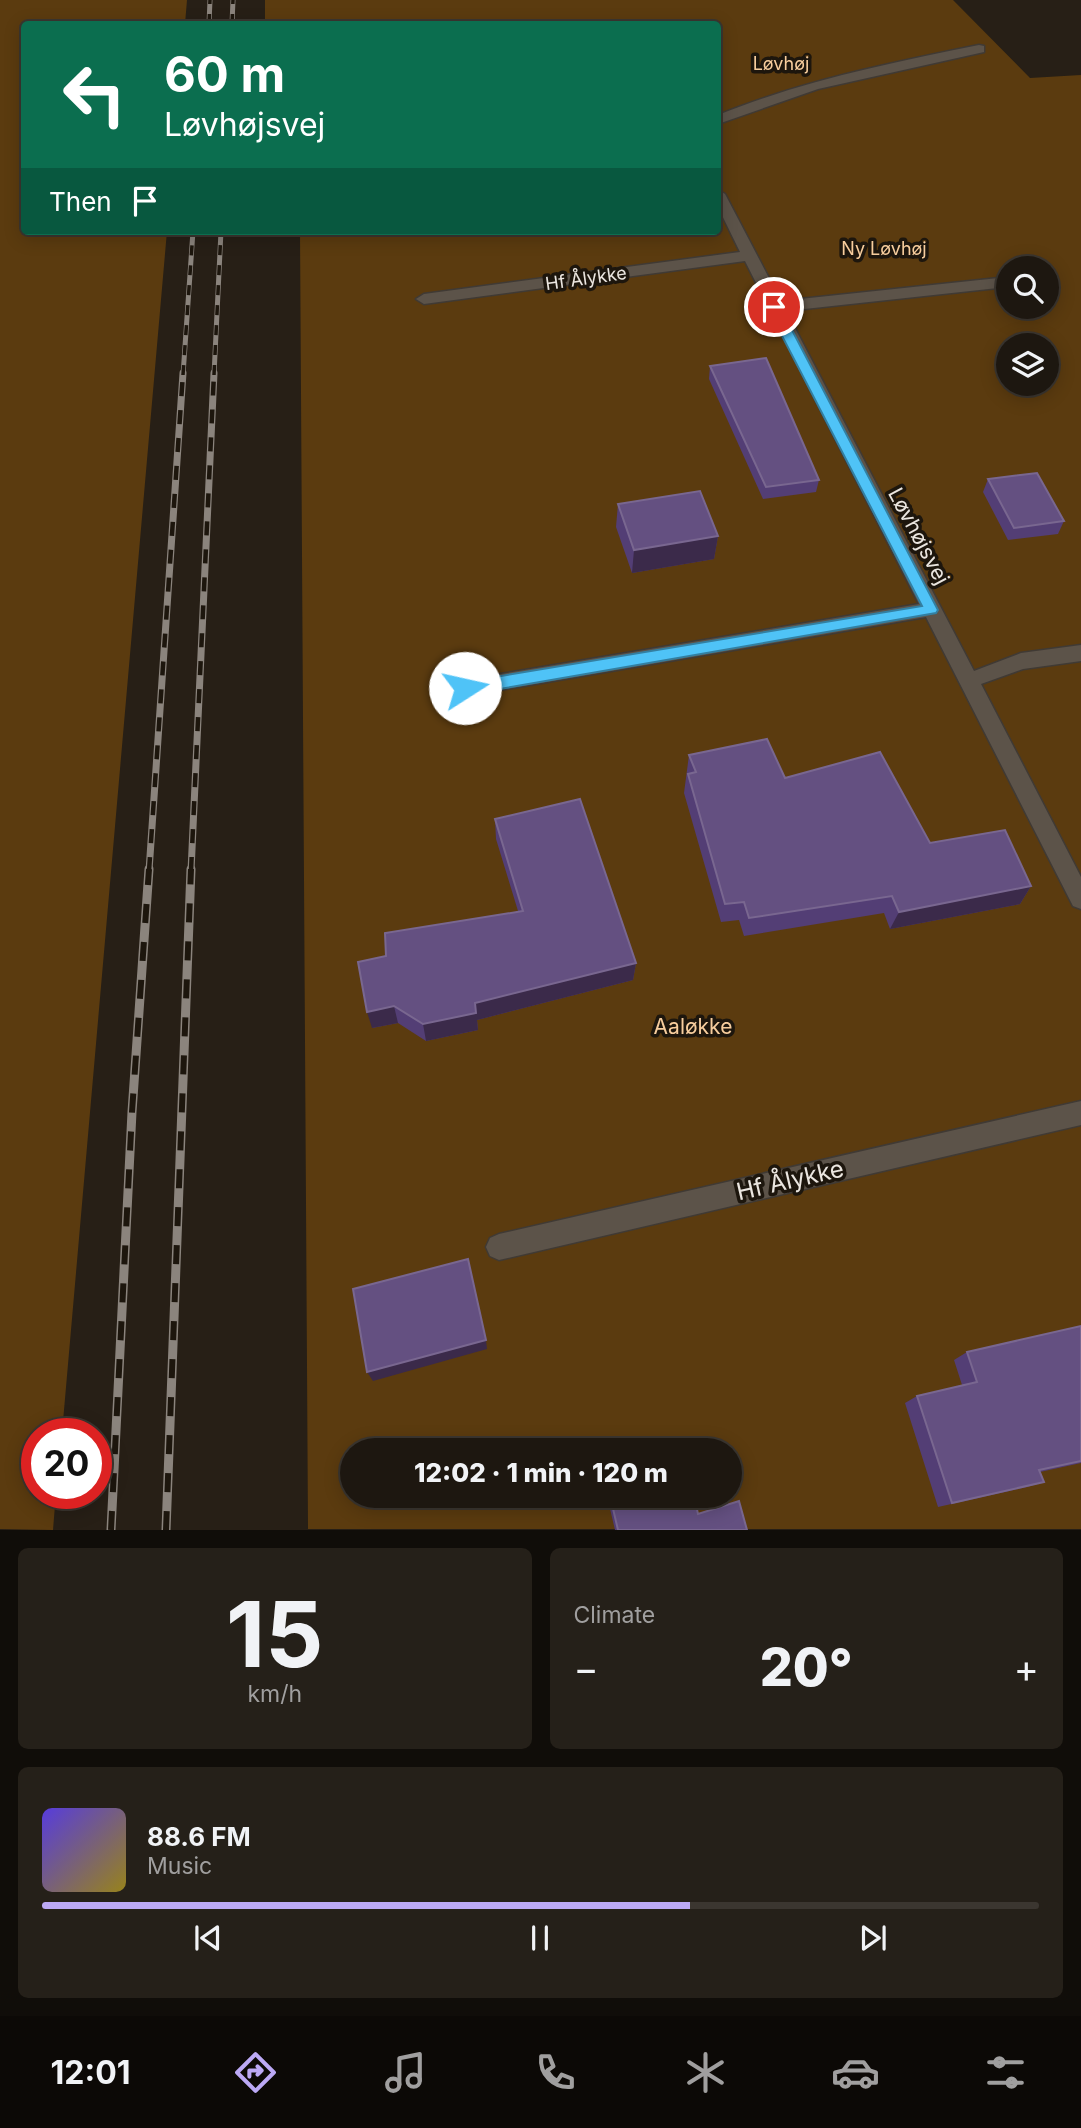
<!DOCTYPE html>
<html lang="en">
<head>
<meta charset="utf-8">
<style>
	body { margin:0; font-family:Inter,sans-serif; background:#252019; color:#f1f3f6; height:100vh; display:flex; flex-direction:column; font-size:26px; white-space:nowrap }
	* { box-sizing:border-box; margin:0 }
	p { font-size:23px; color:#a09f9f }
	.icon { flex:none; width:38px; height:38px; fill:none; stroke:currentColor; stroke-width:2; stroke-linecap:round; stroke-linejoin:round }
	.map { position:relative; height:1530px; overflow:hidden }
	.side { display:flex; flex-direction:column; gap:18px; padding:18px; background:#100d09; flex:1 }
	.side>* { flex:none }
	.guide { position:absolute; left:21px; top:21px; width:700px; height:214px; border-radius:7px; box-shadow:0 4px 18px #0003,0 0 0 2px #3b3630; background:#0b6e4f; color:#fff; overflow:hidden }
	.buttons { position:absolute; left:996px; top:256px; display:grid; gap:14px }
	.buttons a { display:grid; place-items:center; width:63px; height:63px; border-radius:50%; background:#1d1710; box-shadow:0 4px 18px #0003,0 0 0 2px #3b3630; font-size:35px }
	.speed { position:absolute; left:21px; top:1418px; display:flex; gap:14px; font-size:35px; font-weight:700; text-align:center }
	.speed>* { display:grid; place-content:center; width:91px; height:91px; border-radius:50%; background:#1d1710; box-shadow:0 4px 18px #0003,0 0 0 2px #3b3630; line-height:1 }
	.speed .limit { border:10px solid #d22; background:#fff; color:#111 }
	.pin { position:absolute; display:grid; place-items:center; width:60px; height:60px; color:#fff; margin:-30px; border:4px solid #fff; border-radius:50%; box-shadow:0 2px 7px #0007 }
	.me { position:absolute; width:77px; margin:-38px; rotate:80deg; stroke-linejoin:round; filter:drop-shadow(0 0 5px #0008) }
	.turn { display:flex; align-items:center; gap:24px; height:147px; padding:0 28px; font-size:32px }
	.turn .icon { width:91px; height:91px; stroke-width:2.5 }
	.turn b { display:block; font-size:49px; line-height:60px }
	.then { display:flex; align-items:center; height:66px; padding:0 28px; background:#0003; gap:14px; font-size:26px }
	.big { font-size:52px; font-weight:800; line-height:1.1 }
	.side .card { flex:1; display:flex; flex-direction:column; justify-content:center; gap:10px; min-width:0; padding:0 24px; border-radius:10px; background:#252019 }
	.side .dial { align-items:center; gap:0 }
	.dial b { font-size:91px; line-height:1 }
	.song { display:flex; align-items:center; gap:21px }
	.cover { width:84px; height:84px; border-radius:10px; background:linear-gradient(135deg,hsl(250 70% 55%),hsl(50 70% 35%)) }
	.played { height:7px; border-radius:4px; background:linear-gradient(90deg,#bca9f5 65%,#3b3630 65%) }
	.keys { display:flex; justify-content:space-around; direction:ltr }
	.heat { display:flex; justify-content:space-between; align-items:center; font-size:38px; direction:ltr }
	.side .tiles { flex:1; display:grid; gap:18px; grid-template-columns:1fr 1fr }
	.card:last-child { grid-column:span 2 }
	.trip { position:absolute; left:340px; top:1438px; width:402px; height:70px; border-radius:35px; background:#1d1710; box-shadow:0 4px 18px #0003,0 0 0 2px #3b3630; font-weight:800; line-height:70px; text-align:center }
	.dock { display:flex; height:112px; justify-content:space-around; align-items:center; background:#0c0906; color:#a09f9f }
	.dock .icon { width:49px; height:49px }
	.dock .active { color:#bca9f5 }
	.dock b { font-size:32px; color:#f1f3f6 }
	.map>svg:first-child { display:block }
</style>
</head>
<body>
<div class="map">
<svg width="1081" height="1530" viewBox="0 0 1081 1530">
	<rect width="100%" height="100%" fill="#271f16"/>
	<g fill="#5b3b0f" fill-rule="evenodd">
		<path d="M0 0H187L185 24H24V231H167L62 1433H37V1493H56L53 1530 0 1529Z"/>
		<path d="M265 0H953L1030 78 1081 75V1529H308L300 231H718V24H265ZM1008 268H1046V306H1008ZM1008 345H1046V383H1008ZM352 1451H730V1496H352Z"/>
	</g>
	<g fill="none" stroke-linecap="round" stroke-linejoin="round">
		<g stroke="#403a34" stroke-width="3">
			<g id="service">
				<path d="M979 45 984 46V52L818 89 718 124V115C802 81 890 63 979 45Z"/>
				<path d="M718 190 725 194 781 301 1008 277 1007 287 786 311 974 671 1021 653 1081 645V661L1023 669 981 684 1081 877V909L1073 906 926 617 465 696 458 694 455 688 458 682 465 680 919 604 745 261 424 304 416 299 424 294 740 252 718 207Z"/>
				<path d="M1081 1101V1125L499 1260 490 1256 486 1247 490 1238 499 1234Z"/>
			</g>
		</g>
		<use href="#service" fill="#5c5349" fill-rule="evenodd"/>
		<g stroke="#8b847d" stroke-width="5">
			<g id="rail-far2">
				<path d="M209 24 210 0"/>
				<path d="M232 24 233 0"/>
				<path d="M183 375 193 231"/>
				<path d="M214 375 221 231"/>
			</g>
		</g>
		<g stroke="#8b847d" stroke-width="7">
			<g id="rail-far1">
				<path d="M149 871 183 373"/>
				<path d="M191 871 214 373"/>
			</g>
		</g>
		<g stroke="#8b847d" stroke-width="9">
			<g id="rail">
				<path d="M111 1530 132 1112 149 869"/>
				<path d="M166 1530 191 869"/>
			</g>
		</g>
		<use href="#rail-far2" stroke="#1d160d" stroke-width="3.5" stroke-dasharray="10" stroke-linecap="butt"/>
		<use href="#rail-far1" stroke="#1d160d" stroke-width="4.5" stroke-dasharray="14" stroke-linecap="butt"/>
		<use href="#rail" stroke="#1d160d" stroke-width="6" stroke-dasharray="19" stroke-linecap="butt"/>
	</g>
	<g fill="#533e75">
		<path d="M710 366 819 480 816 492 763 499 709 379Z"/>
		<path d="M988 479 1064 521 1058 534 1008 540 983 492Z"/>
		<path d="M618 504 718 536 714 559 632 573 616 527Z"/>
		<path d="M689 755 785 778 930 843 1031 886 1020 904 890 929 884 913 744 936 739 920 721 922 684 793Z"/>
		<path d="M495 819 636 963 633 980 477 1020 478 1030 426 1041 398 1023 372 1028 386 956 518 911 496 839Z"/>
		<path d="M1081 1326V1463L1040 1472 1044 1482 1027 1487 938 1507 905 1403 917 1396 962 1385 954 1360 967 1352Z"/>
		<path d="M607 1496H694L698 1514 747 1530H615Z"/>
	</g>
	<g fill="#3b2a4a">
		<path d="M718 536 714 559 632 573 634 550Z"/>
		<path d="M1031 886 1020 904 890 929 899 912Z"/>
		<path d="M636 963 633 980 477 1020 478 1030 426 1041 423 1024 475 1003Z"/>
		<path d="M394 1006 398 1023 372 1028 367 1012Z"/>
		<path d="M486 1340 487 1349 373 1381 367 1372Z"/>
	</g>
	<g fill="#645081" stroke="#796790" stroke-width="2">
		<path d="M766 358 819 480 766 487 710 366Z"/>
		<path d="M1037 473 1064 521 1014 528 988 479Z"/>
		<path d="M700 491 718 536 634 550 618 504Z"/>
		<path d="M767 739 785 778 880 752 930 843 1005 830 1031 886 899 912 892 896 749 918 744 902 725 904 688 774 696 772 689 755Z"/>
		<path d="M580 799 636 963 475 1003 476 1013 423 1024 394 1006 367 1012 358 962 386 956 385 933 523 911 495 819Z"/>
		<path d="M468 1259 486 1340 367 1372 353 1289Z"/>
		<path d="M1081 1326V1461L1039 1470 1044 1482 952 1503 917 1396 977 1382 967 1352Z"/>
		<path d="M610 1496H694L698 1514 739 1501 747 1530H618Z"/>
	</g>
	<path fill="#4fc3f7" stroke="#337fa1" stroke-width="2" d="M774 303 780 307 938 610 936 613 465 695 460 693V684L465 682 922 606 767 307Z"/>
	<g text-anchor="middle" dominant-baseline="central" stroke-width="7" stroke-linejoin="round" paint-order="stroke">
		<g font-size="18" fill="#f7cd9d" stroke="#1d160d">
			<text x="781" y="63">Løvhøj</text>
			<text x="884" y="248">Ny Løvhøj</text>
		</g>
		<g font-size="18" fill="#ebe6e0" stroke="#1d160d">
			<text transform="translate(586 278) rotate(-8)">Hf Ålykke</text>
		</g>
		<g font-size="21" fill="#ebe6e0" stroke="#1d160d">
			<text transform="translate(919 536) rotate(62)">Løvhøjsvej</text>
		</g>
		<g font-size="21" fill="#f7cd9d" stroke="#1d160d">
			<text x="693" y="1026">Aaløkke</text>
		</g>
		<g font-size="24" fill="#ebe6e0" stroke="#1d160d">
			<text transform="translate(790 1180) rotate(-13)">Hf Ålykke</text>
		</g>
	</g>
</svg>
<div class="buttons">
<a><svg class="icon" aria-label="search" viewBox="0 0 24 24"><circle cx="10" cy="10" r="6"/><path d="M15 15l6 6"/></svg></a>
<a><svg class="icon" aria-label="layers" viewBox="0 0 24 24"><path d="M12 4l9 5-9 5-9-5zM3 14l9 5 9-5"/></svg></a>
</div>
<div class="speed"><div class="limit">20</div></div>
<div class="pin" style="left:774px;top:307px;background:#d93025"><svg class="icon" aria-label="arrive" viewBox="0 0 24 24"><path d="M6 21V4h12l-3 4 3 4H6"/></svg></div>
<svg class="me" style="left:465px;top:688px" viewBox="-20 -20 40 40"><circle r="19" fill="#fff"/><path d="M0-13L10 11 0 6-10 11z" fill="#4fc3f7"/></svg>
<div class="trip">12:02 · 1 min · 120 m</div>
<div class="guide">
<div class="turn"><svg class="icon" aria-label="left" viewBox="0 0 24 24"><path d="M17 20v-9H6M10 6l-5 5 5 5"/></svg><div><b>60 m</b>Løvhøjsvej</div></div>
<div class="then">Then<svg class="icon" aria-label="arrive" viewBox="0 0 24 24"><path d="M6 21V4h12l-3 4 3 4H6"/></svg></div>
</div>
</div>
<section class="side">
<div class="tiles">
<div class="card dial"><b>15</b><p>km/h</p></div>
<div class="card"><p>Climate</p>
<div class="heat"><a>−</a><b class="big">20°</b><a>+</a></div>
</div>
<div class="card">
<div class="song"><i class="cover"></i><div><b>88.6 FM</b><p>Music</p></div></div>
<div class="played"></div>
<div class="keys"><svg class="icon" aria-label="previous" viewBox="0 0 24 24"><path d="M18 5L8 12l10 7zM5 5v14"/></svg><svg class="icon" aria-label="pause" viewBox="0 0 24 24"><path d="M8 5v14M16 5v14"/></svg><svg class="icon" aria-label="next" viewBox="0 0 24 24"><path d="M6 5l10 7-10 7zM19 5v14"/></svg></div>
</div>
</div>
</section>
<nav class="dock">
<b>12:01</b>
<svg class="icon active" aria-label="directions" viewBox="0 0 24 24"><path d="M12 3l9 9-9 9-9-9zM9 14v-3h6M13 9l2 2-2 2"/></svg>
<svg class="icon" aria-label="music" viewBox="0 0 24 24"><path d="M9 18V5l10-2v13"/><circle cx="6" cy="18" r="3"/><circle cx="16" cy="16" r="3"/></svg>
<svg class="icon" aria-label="phone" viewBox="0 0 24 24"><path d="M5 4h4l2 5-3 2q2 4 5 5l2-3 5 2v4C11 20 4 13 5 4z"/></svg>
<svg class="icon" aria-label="climate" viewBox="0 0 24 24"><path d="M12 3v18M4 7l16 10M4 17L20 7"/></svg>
<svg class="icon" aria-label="car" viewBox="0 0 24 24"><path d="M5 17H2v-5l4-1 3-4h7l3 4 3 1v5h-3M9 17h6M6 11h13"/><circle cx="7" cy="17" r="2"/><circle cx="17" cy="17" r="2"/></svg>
<svg class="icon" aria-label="filters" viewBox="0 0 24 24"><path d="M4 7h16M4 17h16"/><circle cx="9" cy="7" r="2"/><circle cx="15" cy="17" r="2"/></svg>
</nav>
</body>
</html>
